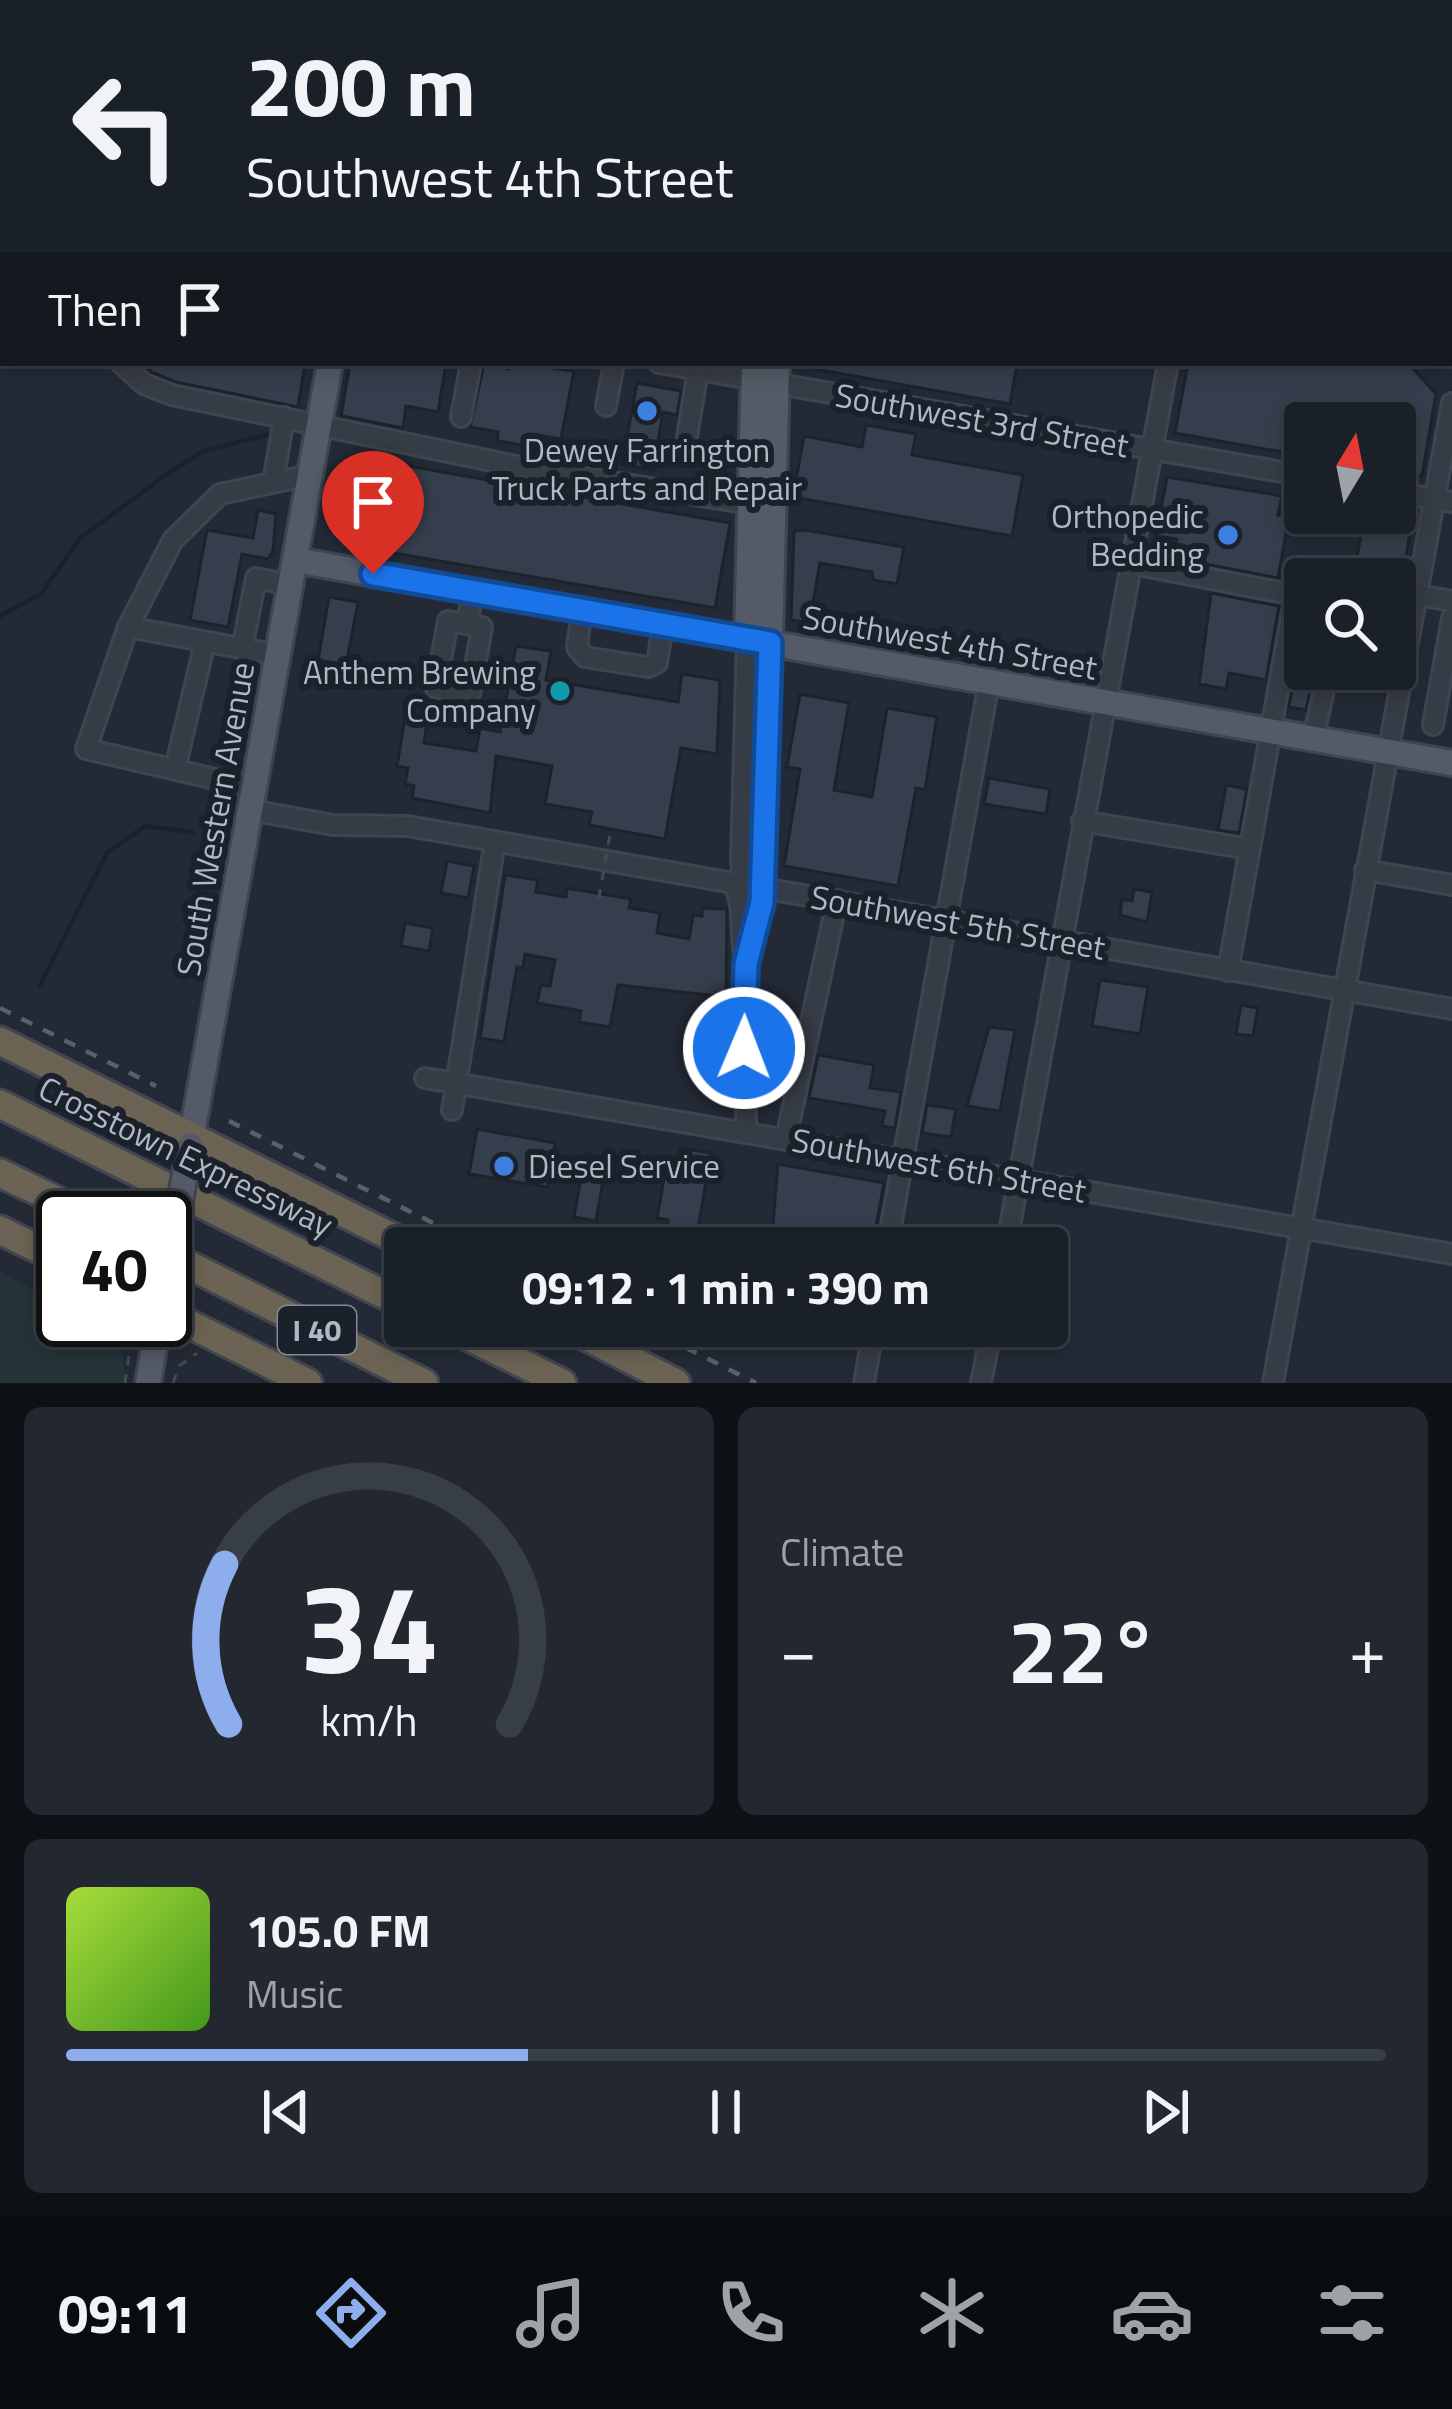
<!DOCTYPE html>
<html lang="en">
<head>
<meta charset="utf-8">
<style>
	body { margin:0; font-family:"Titillium Web",sans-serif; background:#232830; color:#f1f3f6; height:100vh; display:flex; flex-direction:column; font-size:45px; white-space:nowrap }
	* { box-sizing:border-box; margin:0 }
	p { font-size:39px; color:#9fa3a8 }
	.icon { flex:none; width:66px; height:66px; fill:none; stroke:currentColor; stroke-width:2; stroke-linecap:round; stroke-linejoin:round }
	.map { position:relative; height:1383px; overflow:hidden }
	.details { display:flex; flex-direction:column; gap:24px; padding:24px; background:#0e1216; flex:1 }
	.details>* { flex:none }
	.hud { position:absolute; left:0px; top:0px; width:1452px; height:366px; box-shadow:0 6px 18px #0003,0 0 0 3px #383e45; background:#1a2028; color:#f1f3f6; overflow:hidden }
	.needle { width:78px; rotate:10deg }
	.buttons { position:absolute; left:1284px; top:402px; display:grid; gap:24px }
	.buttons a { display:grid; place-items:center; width:132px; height:132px; border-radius:12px; background:#1a2028; box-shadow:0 6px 18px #0003,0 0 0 3px #383e45; font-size:60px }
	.speed { position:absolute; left:36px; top:1191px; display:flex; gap:24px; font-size:60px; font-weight:700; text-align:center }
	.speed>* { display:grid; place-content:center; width:156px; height:156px; border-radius:50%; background:#1a2028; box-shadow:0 6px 18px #0003,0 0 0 3px #383e45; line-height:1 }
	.speed .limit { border:6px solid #111; border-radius:18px; background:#fff; color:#111 }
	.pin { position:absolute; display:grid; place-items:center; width:102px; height:102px; color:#fff; margin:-123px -51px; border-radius:50% 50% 50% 0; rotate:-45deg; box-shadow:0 0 12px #0007 }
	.pin .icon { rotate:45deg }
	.me { position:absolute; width:132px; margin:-66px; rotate:1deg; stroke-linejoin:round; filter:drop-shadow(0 0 9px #0008) }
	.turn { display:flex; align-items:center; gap:42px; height:252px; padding:0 48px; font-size:54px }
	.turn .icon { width:156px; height:156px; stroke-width:2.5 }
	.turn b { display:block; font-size:84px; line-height:102px }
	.then { display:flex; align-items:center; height:114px; padding:0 48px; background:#0003; gap:24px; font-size:45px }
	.big { font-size:90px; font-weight:700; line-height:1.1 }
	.details .tile { flex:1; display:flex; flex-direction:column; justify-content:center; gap:18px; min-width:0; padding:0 42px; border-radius:18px; background:#232830 }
	.details .dial { align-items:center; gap:0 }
	.dial svg { height:312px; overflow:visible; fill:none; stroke:#383e45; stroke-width:7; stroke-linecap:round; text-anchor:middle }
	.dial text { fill:#f1f3f6; stroke:none }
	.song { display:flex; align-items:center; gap:36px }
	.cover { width:144px; height:144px; border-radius:18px; background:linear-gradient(135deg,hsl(80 70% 55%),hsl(100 70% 35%)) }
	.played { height:12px; border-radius:6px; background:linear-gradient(90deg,#8dadec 35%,#383e45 35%) }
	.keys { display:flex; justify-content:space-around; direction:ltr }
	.heat { display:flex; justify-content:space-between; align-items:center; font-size:66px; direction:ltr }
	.details .tiles { flex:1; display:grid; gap:24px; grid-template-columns:1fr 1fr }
	.tile:last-child { grid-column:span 2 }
	.trip { position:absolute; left:384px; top:1227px; width:684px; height:120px; border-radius:12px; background:#1a2028; box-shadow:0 6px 18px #0003,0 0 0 3px #383e45; font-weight:700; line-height:120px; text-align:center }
	.menu { display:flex; height:192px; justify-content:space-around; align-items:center; background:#0a0d10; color:#9fa3a8 }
	.menu .icon { width:84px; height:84px }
	.menu .on { color:#8dadec }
	.menu b { font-size:54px; color:#f1f3f6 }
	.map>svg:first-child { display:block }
</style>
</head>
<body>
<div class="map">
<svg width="1452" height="1383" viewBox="0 0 1452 1383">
	<rect width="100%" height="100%" fill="#232a36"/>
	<path fill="#253437" d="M0 1272 63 1304V1320C115 1320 120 1335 127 1383H0Z"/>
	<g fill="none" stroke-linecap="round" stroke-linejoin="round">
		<g stroke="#182132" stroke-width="4.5">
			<path d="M0 616 41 594 80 538 170 472 204 451 274 433"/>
			<path d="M40 985 107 853 145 826 193 832"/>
		</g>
	</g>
	<g fill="#353e4c" stroke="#1d232d" stroke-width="3">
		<path d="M146 363H305L298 407 176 382 151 372Z"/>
		<path d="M350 363H446L438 412 406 406 403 428 341 416Z"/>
		<path d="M511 363 574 371 561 439 530 434 528 446 497 441 498 432 470 427 484 365 509 369Z"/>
		<path d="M815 363H1017L1010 404 815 369Z"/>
		<path d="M1188 363H1408L1436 394 1422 476 1395 472V423H1305V456L1175 433Z"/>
		<path d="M637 383 681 391 677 415 663 412 653 470 622 464Z"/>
		<path d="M866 425 916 434 912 455 1023 475 1012 536 793 497 804 436 862 447Z"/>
		<path d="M363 458 730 523 715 608 347 545Z"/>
		<path d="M1167 477 1282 496 1278 515 1289 517 1278 578 1174 558 1177 539 1156 536Z"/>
		<path d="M258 510 276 514 273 551 268 559 242 554 228 627 190 620 207 530 253 538Z"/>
		<path d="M1365 513 1412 521 1402 579H1353Z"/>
		<path d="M805 530 904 547 897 584 873 580 872 572 820 563 812 608 891 622 888 637 791 620 794 531Z"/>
		<path d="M1211 593 1279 606 1266 680 1229 673 1226 689 1199 684Z"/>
		<path d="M329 597 358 602 346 665 318 660Z"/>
		<path d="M1304 620 1305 669H1315L1306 710 1289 707Z"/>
		<path d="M516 646 551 651 546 680 678 702 682 674 720 680 717 754 681 748 665 839 589 825 592 812 545 804 552 766 496 756 490 813 412 798 414 786 405 784 408 768 397 766 405 718 427 722 424 743 476 751 480 728 500 732Z"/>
		<path d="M800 694 849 703 834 790 872 797 887 708 937 717 925 790 916 788 898 886 784 866 800 769 787 767Z"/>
		<path d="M989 778 1050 789 1046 814 984 804Z"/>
		<path d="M1226 785 1247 789 1239 833 1218 830Z"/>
		<path d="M447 861 474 866 468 898 441 893Z"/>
		<path d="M505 875 538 880 536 892 566 897 567 888 631 899 629 908 660 913 657 933 689 939 693 915 702 916V908L727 909 726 997 618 985 610 1027 579 1022 581 1011 537 1003 541 985 550 986 555 960 525 954 523 968 517 967 504 1042 480 1038Z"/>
		<path d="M1134 889 1152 892 1147 922 1120 915 1122 899 1132 901Z"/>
		<path d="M405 923 433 928 429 951 401 946Z"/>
		<path d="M1100 980 1148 987 1140 1034 1092 1026Z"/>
		<path d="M1241 1005 1258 1008 1253 1036 1236 1034Z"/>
		<path d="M989 1027 1015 1030 1000 1111 967 1106Z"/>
		<path d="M818 1055 874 1065 870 1088 901 1092 895 1128 882 1126 885 1111 809 1098Z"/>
		<path d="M927 1105 956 1109 951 1137 922 1133Z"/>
		<path d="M477 1129 555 1143 547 1187 469 1174Z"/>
		<path d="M680 1148 711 1153 696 1240 665 1234 668 1220 657 1218 666 1168 676 1170Z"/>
		<path d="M585 1154 607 1158 596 1221 574 1217Z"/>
		<path d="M778 1164 884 1183 872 1248H771Z"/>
	</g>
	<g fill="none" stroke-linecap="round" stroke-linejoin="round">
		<g stroke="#3f4550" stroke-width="24">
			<g id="minor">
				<path d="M843 0 867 3"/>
				<path d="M157 3 161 0"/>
				<path d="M884 3 888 0"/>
				<path d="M935 3 936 0"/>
				<path d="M1233 3V0"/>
				<path d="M0 109 3 107"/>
				<path d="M1449 149H1452"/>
				<path d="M0 247 3 248"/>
				<path d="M121 363 144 384 172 395 526 468 751 504"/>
				<path d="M659 363 1305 476"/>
				<path d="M606 406 614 363"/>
				<path d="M461 417 471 363"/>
				<path d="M687 437 698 370"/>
				<path d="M273 483 284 417"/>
				<path d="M1395 492 1452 502"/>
				<path d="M1128 563 1305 597"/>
				<path d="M1417 595 1452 601"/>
				<path d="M582 610 577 647 585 657 648 667 657 663 663 625"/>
				<path d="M467 624 448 621 436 688 470 694 482 627 467 624 473 591"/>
				<path d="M128 627 173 540 220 494 310 475"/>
				<path d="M747 639 741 862 742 873 758 885"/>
				<path d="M242 649 256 578 290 585"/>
				<path d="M1370 669 1401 675"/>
				<path d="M1433 725 1452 618"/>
				<path d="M1313 738 1329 669"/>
				<path d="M175 769 205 642"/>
				<path d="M254 788 86 749 128 627 278 655"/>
				<path d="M250 810 333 825 408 826 1452 1009"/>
				<path d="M1082 821 1250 849"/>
				<path d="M1365 870 1452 885"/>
				<path d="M731 882C747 901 738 939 746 965V1132"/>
				<path d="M746 965 762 902 770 643"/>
				<path d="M1228 971 1295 595"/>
				<path d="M425 1078 1452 1254"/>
				<path d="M452 1110 495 841"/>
				<path d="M786 1139 837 900"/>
				<path d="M887 1248 989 682"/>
				<path d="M1006 1248 1168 363"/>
				<path d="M864 1383 874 1326"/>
				<path d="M981 1383 992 1326"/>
				<path d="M1273 1383 1452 403"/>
			</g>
		</g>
		<g stroke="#3f4550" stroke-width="30">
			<g id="major">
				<path d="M750 0V3"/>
				<path d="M779 0V3"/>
				<path d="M1061 0 1065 3"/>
				<path d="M1115 0 1119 3"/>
				<path d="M1336 0 1354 3"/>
				<path d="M393 3 394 0"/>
				<path d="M1449 19 1452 20"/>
				<path d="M1449 275 1452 277"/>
				<path d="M1449 318 1452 320"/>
				<path d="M295 560 1452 763"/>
				<path d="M747 639 754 363"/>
				<path d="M770 643 777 363"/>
				<path d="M190 1145 330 363"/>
				<path d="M148 1383 159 1320"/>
			</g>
		</g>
		<g stroke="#414751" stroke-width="33">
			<g id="highway">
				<path d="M0 1041 414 1248"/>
				<path d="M0 1104 405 1305"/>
				<path d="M0 1173 93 1218"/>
				<path d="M0 1230 63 1261"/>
				<path d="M165 1253 424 1383"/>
				<path d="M165 1312 308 1383"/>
				<path d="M447 1326 562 1383"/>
				<path d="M566 1326 676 1383"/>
			</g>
		</g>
		<g stroke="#3d4d4f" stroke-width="3" stroke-dasharray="9 9" stroke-linecap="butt">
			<path d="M1031 0 1035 3"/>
			<path d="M1141 0 1145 3"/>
			<path d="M1449 251 1452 253"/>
			<path d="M1446 363 1452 366"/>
			<path d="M125 1383 132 1335 128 1320"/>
			<path d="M173 1383 179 1366 197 1353"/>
		</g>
		<use href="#minor" stroke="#363c46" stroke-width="18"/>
		<use href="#major" stroke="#545b66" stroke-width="24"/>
		<use href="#highway" stroke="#6c6354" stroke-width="27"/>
		<g stroke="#58606d" stroke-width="4.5" stroke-dasharray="12 12" stroke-linecap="butt">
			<path d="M0 1008 156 1086"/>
			<path d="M229 1121 483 1248"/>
			<path d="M643 1326 756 1383"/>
		</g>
		<g stroke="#3f4550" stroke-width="30" stroke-linecap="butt">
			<path id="major-bridge" d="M165 1288 190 1145"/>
		</g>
		<path stroke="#3d4d4f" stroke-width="3" stroke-dasharray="9 9" stroke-linecap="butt" d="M599 898 611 828"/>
		<use href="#major-bridge" stroke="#545b66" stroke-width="24"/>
	</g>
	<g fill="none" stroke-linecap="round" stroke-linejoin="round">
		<g stroke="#114b97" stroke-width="30">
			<path id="route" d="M373 574 770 643 762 902 746 964 744 1048"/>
		</g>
		<use href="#route" stroke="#1a73e8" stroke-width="21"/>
	</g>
	<g fill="#3f7fe0" stroke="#1b212b" stroke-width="4.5">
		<circle cx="647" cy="411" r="12"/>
		<circle cx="1228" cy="535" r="12"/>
		<circle cx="504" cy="1166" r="12"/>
	</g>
	<circle fill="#0f9aa8" stroke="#1b212b" stroke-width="4.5" cx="560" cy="691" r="12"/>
	<g text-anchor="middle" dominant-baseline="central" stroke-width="12" stroke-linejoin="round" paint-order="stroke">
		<rect fill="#1b212b" stroke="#848a95" stroke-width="3" x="278" y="1306" width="78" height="48" rx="9"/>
		<g font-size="30" font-weight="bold" fill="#b1b7c3">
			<text x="317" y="1330">I 40</text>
		</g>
		<g font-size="33" fill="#b1b7c3" stroke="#1b212b">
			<text transform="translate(982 420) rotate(10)">Southwest 3rd Street</text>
			<text transform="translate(950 642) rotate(10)">Southwest 4th Street</text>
			<text transform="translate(215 819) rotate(-80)">South Western Avenue</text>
			<text transform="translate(958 922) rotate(10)">Southwest 5th Street</text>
			<text transform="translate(186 1156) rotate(26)">Crosstown Expressway</text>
			<text transform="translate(939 1165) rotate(10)">Southwest 6th Street</text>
		</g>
		<g font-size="33" fill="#b1b7c3" stroke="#1b212b" text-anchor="end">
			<text x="647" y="450" text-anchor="middle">Dewey Farrington<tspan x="647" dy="38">Truck Parts and Repair</tspan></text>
			<text x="1204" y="516">Orthopedic<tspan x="1204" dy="38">Bedding</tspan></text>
			<text x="536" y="672">Anthem Brewing<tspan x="536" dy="38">Company</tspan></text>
			<text x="528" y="1166" text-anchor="start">Diesel Service</text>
		</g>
	</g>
</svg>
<div class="buttons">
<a><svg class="needle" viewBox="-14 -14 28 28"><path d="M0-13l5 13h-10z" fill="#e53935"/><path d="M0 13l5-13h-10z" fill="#9fa3a8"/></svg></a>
<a><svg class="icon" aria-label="search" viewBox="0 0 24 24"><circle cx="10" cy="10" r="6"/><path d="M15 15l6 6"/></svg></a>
</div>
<div class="speed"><div class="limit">40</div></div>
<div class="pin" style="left:373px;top:574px;background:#d93025"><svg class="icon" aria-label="arrive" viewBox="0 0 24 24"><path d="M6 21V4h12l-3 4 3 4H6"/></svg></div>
<svg class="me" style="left:744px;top:1048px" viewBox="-20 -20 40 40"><circle r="17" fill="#1a73e8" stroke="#fff" stroke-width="3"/><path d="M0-11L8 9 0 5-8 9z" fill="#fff"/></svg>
<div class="trip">09:12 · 1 min · 390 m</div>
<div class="hud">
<div class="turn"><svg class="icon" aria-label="left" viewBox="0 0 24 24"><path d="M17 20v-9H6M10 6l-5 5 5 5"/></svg><div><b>200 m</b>Southwest 4th Street</div></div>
<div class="then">Then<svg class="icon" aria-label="arrive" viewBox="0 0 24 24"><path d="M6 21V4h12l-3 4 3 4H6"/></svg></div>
</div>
</div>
<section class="details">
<div class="tiles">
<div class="tile dial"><svg viewBox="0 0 100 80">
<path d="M14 69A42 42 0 1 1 86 69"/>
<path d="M14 69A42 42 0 0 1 13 28" stroke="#8dadec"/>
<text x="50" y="56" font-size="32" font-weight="700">34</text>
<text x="50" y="72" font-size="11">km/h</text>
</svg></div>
<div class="tile"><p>Climate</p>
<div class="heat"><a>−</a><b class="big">22°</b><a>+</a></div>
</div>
<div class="tile">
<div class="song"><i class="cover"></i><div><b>105.0 FM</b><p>Music</p></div></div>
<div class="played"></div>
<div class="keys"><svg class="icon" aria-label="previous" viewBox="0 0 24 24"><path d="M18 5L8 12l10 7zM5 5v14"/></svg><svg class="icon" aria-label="pause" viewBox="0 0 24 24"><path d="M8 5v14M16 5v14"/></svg><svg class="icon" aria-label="next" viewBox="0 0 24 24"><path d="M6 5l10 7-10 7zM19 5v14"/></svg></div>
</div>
</div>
</section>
<nav class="menu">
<b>09:11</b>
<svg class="icon on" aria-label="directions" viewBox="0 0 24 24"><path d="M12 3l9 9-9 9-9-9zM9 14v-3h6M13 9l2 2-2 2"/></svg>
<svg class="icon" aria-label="music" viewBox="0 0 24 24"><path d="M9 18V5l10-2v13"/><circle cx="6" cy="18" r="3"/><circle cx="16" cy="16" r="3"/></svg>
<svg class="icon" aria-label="phone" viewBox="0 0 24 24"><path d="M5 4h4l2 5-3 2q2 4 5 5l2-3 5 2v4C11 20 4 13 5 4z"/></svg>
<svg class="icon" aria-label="climate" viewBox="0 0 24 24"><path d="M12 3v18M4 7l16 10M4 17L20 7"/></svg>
<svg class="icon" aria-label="car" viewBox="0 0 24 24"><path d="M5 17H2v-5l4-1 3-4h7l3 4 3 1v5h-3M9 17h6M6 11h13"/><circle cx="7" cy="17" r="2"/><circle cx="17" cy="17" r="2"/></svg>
<svg class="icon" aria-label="filters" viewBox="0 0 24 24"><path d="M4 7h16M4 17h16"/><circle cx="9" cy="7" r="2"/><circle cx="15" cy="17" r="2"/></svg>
</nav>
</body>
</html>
